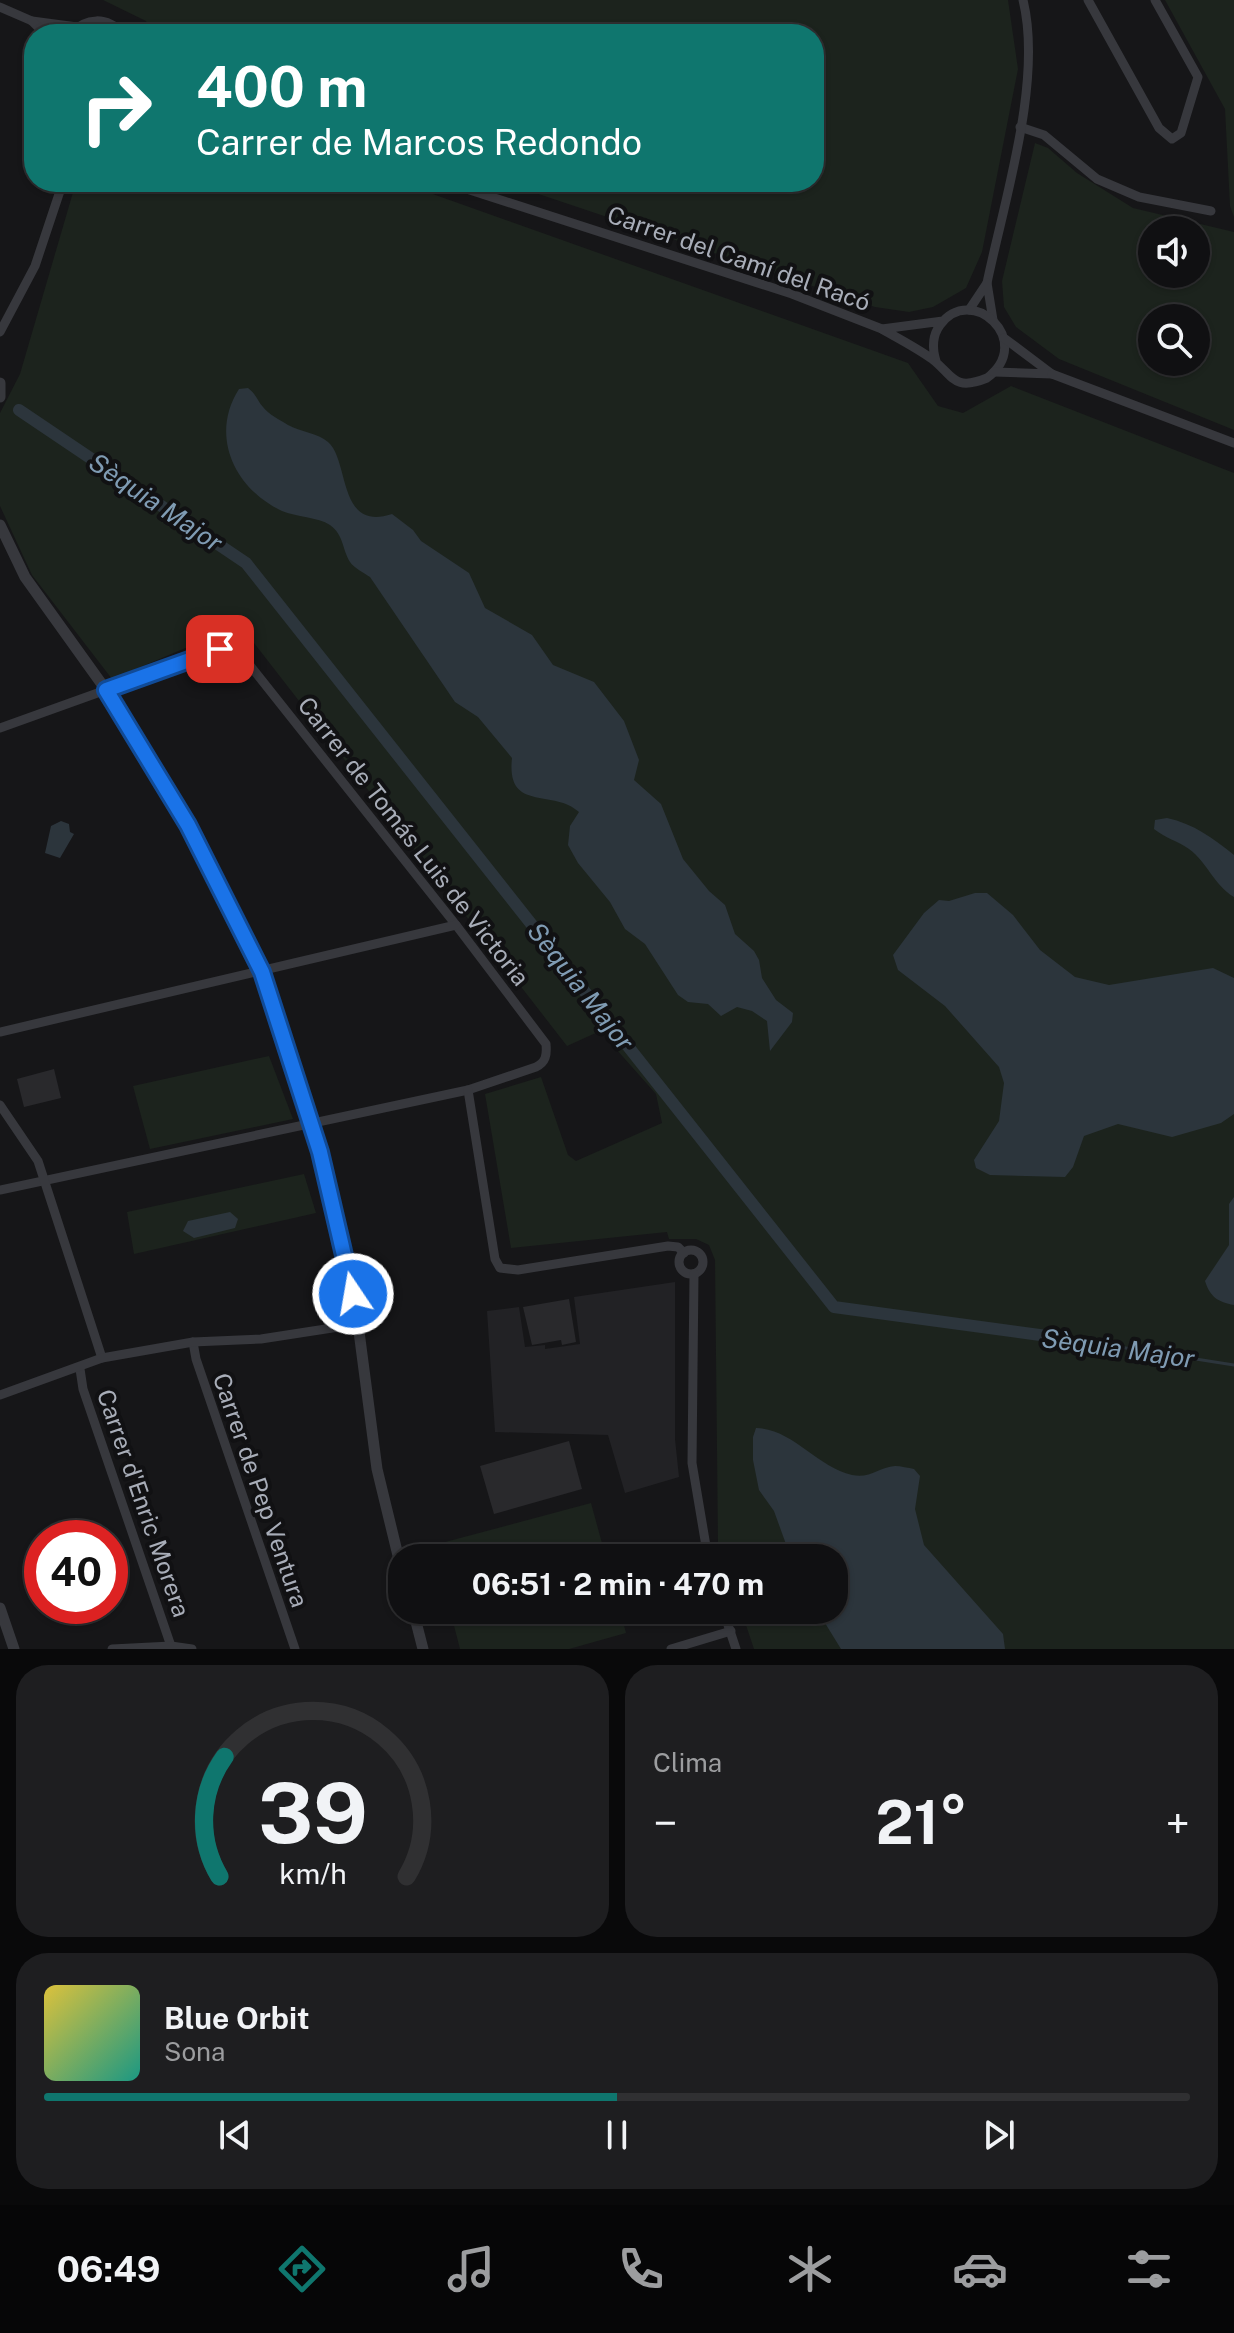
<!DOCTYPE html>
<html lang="es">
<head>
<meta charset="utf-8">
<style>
	body { margin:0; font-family:"Public Sans",sans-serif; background:#1e1e20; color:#f1f3f6; height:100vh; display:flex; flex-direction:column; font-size:30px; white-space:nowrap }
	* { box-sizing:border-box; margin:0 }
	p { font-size:26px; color:#9c9d9f }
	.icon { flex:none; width:44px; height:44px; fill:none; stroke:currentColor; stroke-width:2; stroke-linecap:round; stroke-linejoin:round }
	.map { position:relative; height:1649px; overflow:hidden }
	.panel { display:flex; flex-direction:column; gap:16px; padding:16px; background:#09090a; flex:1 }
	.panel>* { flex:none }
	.top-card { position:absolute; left:24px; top:24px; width:800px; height:168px; border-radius:32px; box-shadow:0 2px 6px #0004,0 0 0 2px #303032; background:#0f766e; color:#fff; overflow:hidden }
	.fabs { position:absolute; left:1138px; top:216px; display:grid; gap:16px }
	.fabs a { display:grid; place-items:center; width:72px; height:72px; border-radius:50%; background:#101012; box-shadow:0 2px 6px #0004,0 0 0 2px #303032; font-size:40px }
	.speed { position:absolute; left:24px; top:1520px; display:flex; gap:16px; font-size:40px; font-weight:700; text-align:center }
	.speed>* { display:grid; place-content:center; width:104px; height:104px; border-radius:50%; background:#101012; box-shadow:0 2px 6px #0004,0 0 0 2px #303032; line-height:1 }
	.speed .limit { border:12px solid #d22; background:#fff; color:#111 }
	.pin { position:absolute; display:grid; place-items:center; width:68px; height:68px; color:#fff; margin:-34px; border-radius:16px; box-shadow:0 4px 12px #0006 }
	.me { position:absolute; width:88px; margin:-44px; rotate:348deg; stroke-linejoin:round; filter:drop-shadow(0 0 6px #0008) }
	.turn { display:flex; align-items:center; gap:28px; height:168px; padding:0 40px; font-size:36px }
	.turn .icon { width:104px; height:104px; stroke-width:2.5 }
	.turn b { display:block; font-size:56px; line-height:68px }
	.big { font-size:60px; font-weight:700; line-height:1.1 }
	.panel .card { flex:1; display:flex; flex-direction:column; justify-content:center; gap:12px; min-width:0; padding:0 28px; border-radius:32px; background:#1e1e20 }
	.panel .dial { align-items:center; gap:0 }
	.dial svg { height:208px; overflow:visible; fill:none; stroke:#303032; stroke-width:7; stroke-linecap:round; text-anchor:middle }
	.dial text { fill:#f1f3f6; stroke:none }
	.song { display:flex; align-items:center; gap:24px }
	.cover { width:96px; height:96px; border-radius:12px; background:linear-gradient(135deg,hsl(50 70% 55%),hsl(170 70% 35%)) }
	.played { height:8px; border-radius:4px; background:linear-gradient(90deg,#0f766e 50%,#303032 50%) }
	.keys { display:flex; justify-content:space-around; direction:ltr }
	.heat { display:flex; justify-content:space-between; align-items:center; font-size:44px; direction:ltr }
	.panel .tiles { flex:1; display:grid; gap:16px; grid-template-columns:1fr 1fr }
	.card:last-child { grid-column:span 2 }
	.trip { position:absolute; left:388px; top:1544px; width:460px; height:80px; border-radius:32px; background:#101012; box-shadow:0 2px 6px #0004,0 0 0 2px #303032; font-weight:700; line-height:80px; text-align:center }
	.tabs { display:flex; height:128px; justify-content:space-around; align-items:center; background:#060607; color:#9c9d9f }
	.tabs .icon { width:56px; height:56px }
	.tabs .active { color:#0f766e }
	.tabs b { font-size:36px; color:#f1f3f6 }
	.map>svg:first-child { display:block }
</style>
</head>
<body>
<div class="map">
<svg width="1234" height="1649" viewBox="0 0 1234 1649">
	<rect width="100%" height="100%" fill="#161618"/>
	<path fill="#222225" d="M675 1282V1439L679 1477 625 1493 608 1435 495 1432 487 1311 519 1307 525 1347 545 1345V1349L580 1344 574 1297Z"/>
	<g fill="#1c231d" fill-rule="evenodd">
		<path d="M103 0H1008L1018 69 982 252 966 288 933 307 909 312 875 307 503 182H814V34H152L146 21Z"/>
		<path d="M1165 0H1234V217L1230 206 1225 109Z"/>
		<path d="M1035 143 1048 148 1077 173 1133 208 1234 232V430L1059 359 1016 327 1004 307 1002 281ZM1152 230H1196V274H1152ZM1152 318H1196V362H1152Z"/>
		<path d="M76 182H399L908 363 938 406 963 413 1011 386 1234 473V1649H754L741 1610H834V1558H723L718 1545 715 1260 709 1245 696 1239H669L667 1232 511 1248 485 1094 541 1077 568 1155 576 1161 662 1123 656 1094 600 1031 567 1046 240 625 112 679 32 575 0 506V413L20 374Z"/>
		<path d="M269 1056 293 1119 150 1149 133 1086Z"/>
		<path d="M304 1174 316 1213 134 1254 127 1212Z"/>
		<path d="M591 1503 606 1558H437L434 1545Z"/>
		<path d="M450 1610H620L626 1633 569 1649H460Z"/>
	</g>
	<g fill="#2c353c">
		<path d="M248 388C256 394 257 400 263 407 268 414 280 420 288 425 300 432 318 433 328 442 350 461 337 532 392 514L413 530 421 541 469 573 485 608 532 635 553 665 594 682 624 721 639 760 634 780 661 804 683 859 709 891 725 905 735 934 754 951 759 960 762 978 776 1000 793 1013 792 1022 770 1051 767 1021 752 1011 737 1007 721 1016 708 1004 688 1002 678 995 645 944 625 929 610 902 578 863 568 845 570 826 579 812C552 788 506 813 512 758L478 717 455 702 370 577C364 573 354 568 350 562 342 549 344 535 330 525 318 517 296 517 282 511 235 489 209 436 239 389Z"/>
		<path d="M1167 818C1194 824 1213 838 1234 855V897C1214 885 1207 862 1189 849 1178 841 1165 838 1154 829L1155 820Z"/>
		<path d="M61 821 69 824 70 832 74 834 60 858 45 853 51 826Z"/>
		<path d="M975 893H987L1013 915 1040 950 1075 977 1109 985 1213 968 1234 978V1114L1221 1123 1172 1137 1118 1124 1084 1136 1073 1167 1065 1177 990 1175 976 1168 974 1160 999 1121 1004 1083 999 1067 945 1006 898 970 893 955 924 913 939 900 949 901Z"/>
		<path d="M1234 1197V1305C1218 1302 1210 1297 1205 1281L1229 1245V1204Z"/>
		<path d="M230 1212 238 1219 235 1228 194 1238 183 1231 188 1221Z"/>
		<path d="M756 1428C793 1429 817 1467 852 1475 870 1479 879 1467 895 1466 901 1466 908 1468 914 1469L920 1476 915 1509 924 1545 1003 1634 1005 1649H841L817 1610H834V1558H791L774 1511 759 1490 753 1460V1437Z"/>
	</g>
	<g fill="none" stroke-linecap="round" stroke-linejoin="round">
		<path stroke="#2c353c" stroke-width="3" d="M1062 1338 1234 1365"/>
		<path stroke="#2c353c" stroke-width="12" d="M19 410 246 563 834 1307 1062 1338"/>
	</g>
	<g fill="#29292c">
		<path d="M54 1069 61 1098 24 1107 17 1079Z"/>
		<path d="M569 1299 576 1342 562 1345 561 1340 532 1345 523 1307Z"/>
		<path d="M569 1441 582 1489 494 1514 480 1466Z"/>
	</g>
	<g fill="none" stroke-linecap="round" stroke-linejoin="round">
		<g stroke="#37383d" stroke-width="9">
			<path d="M1088 0 1159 128 1172 139 1181 133 1198 77 1155 0"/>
			<path d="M0 7 32 21 77 27"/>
			<path d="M32 21 45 34"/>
			<path d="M70 34C86 17 107 16 123 34"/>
			<path d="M1020 127 1044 135 1097 179 1139 197 1211 211"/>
			<path d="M445 182 792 294 882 329"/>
			<path d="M987 283C1004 201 1043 81 1023 0"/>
			<path d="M969 310 987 283 993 320"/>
			<path d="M0 332 35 266 63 182"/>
			<path d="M936 361C932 348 932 336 940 325 971 282 1036 341 987 378 953 392 953 375 932 359 917 348 899 339 882 329L943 321"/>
			<path d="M994 372 1052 374 1004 338"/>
			<path d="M1052 374 1234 443"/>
			<path d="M0 728 220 649H237L456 925 546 1044C547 1055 546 1062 536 1067L468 1090 0 1190"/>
			<path d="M0 1032 456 925"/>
			<path d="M468 1090 495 1259 500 1268 518 1270 668 1246 678 1247 684 1253"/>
			<path d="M0 1105 38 1161 102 1358"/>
			<circle cx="691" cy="1262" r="12"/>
			<path d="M694 1274 692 1463 708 1558"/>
			<path d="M193 1342 196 1359 295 1649"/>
			<path d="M80 1369 83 1389 172 1649"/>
			<path d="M0 1395 102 1358 193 1342 261 1339 358 1324"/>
			<path d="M723 1610 736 1649"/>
			<path d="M112 1649 171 1646 192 1649"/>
			<path d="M671 1649 731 1631"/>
		</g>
		<g stroke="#37383d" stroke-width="11">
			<path d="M0 383V397"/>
			<path d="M0 525 25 577 106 690 188 825 262 972 320 1152 340 1232 358 1324 377 1469 402 1572"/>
			<path d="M0 1608 14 1649"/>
			<path d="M413 1610 423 1649"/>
		</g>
	</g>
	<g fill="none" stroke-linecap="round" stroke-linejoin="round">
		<g stroke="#114b97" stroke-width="20">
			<path id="route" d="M220 649 106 690 188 825 262 972 320 1152 353 1294"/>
		</g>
		<use href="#route" stroke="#1a73e8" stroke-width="14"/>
	</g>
	<g text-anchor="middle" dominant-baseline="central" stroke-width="8" stroke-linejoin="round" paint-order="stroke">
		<g font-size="24" fill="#a8adb8" stroke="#111113">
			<text transform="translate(739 258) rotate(19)">Carrer del Camí del Racó</text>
			<text transform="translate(414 841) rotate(52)">Carrer de Tomás Luis de Victoria</text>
			<text transform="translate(261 1490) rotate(71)">Carrer de Pep Ventura</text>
			<text transform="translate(144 1503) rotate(71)">Carrer d'Enric Morera</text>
		</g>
		<g font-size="26" font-style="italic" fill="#7f9bb3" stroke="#111113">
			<text transform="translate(156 502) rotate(34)">Sèquia Major</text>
			<text transform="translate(581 986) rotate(52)">Sèquia Major</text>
			<text transform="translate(1118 1348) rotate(8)">Sèquia Major</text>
		</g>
	</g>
</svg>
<div class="fabs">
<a><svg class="icon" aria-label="sound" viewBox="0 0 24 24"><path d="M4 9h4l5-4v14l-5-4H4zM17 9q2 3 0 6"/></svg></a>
<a><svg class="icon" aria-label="search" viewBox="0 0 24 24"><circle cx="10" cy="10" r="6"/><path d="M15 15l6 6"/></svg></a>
</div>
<div class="speed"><div class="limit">40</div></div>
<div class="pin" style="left:220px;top:649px;background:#d93025"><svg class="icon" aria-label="arrive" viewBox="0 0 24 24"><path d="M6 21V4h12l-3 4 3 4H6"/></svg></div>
<svg class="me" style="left:353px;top:1294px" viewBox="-20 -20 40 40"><circle r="17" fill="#1a73e8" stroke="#fff" stroke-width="3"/><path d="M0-11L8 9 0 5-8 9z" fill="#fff"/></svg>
<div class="trip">06:51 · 2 min · 470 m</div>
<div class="top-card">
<div class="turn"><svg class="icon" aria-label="right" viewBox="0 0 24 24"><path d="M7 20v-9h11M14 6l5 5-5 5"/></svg><div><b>400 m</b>Carrer de Marcos Redondo</div></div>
</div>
</div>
<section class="panel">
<div class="tiles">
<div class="card dial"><svg viewBox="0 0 100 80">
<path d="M14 69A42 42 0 1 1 86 69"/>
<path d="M14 69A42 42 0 0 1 16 23" stroke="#0f766e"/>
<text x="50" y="56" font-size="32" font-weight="700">39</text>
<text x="50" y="72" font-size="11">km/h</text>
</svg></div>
<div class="card"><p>Clima</p>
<div class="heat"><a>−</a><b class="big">21°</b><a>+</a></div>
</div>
<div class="card">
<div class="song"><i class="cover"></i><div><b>Blue Orbit</b><p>Sona</p></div></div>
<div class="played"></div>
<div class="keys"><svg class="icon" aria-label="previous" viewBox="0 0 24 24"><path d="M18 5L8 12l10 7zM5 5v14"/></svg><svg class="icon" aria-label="pause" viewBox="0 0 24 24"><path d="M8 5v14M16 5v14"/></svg><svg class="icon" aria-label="next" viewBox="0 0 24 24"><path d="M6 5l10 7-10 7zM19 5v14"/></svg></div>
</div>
</div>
</section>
<nav class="tabs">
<b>06:49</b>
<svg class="icon active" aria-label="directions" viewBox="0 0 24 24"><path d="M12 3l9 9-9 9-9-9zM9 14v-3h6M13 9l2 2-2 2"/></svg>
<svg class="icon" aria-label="music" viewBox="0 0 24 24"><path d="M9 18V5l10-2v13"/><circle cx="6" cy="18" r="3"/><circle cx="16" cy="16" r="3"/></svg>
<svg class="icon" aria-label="phone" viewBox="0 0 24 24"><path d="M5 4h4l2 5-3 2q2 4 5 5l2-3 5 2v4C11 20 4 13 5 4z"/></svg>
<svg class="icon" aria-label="climate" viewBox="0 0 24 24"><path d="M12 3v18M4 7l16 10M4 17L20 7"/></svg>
<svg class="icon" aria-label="car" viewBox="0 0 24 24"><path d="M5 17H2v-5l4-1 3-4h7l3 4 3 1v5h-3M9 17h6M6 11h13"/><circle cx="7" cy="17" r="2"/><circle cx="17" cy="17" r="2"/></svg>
<svg class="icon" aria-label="filters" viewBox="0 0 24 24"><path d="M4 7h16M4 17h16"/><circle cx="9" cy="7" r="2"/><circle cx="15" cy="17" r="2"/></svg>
</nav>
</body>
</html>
